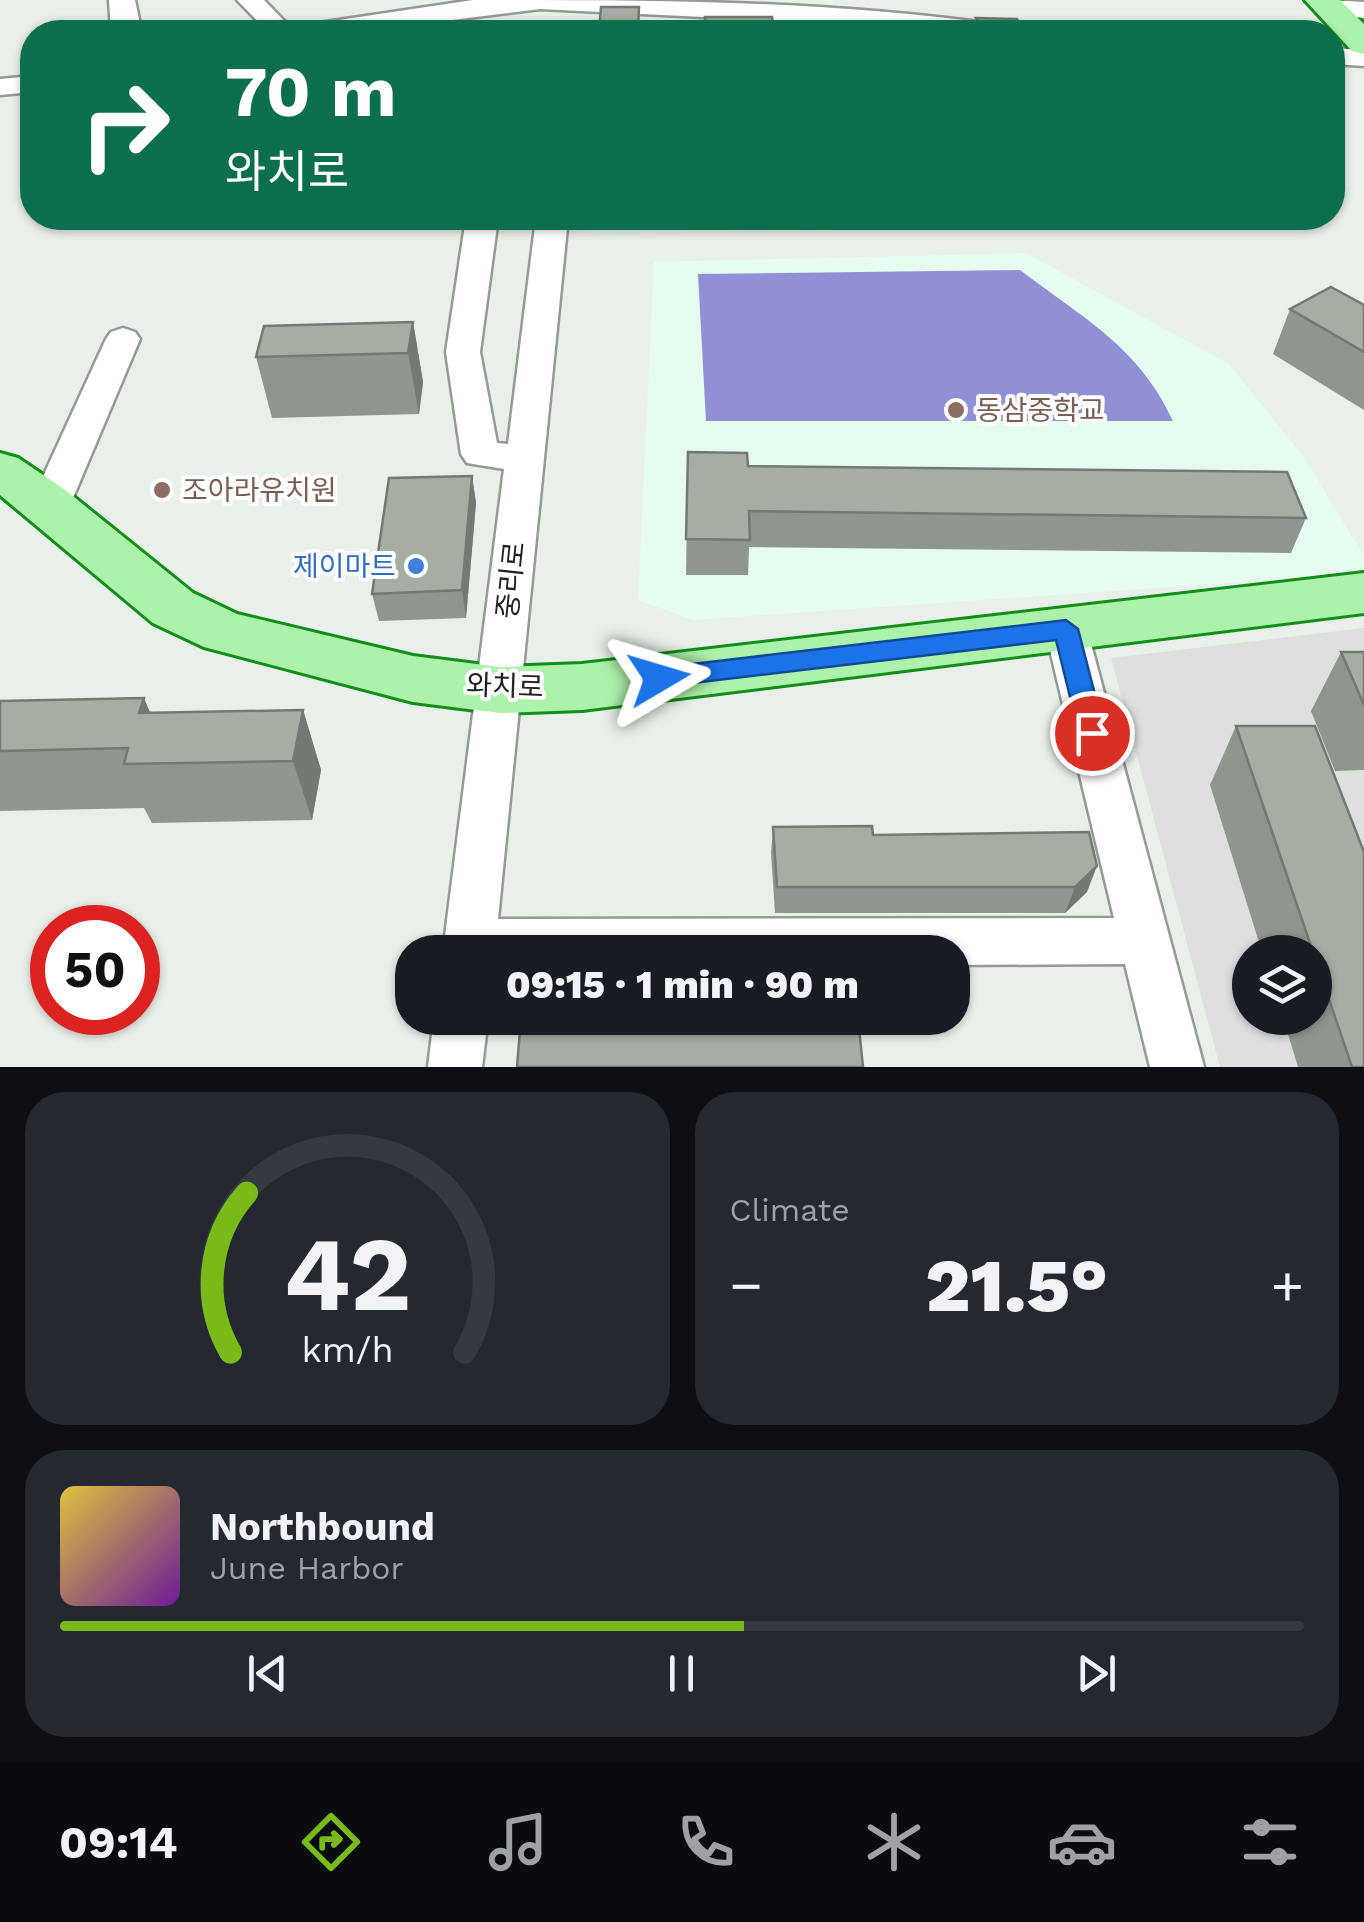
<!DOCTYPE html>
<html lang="en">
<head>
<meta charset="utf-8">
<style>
	body { margin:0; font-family:"Work Sans","Noto Sans KR",sans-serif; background:#242831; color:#f1f3f6; height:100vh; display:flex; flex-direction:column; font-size:38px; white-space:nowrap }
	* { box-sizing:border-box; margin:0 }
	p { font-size:32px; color:#9ea1a6 }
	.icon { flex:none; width:55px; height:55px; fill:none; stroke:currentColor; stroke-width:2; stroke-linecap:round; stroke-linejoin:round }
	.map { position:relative; height:1067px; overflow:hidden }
	.sheet { display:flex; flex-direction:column; gap:25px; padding:25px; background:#0d0f14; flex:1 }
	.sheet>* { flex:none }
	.top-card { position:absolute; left:20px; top:20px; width:1325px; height:210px; border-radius:40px; box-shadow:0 2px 8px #0004; background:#0b6e4f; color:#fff; overflow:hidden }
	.fabs { position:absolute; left:1232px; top:935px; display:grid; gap:20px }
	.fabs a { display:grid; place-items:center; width:100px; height:100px; border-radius:50%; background:#171b24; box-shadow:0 2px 8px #0004; font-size:50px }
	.speed { position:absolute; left:30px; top:905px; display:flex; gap:20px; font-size:50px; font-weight:700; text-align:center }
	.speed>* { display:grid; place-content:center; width:130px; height:130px; border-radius:50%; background:#171b24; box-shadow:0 2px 8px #0004; line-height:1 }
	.speed .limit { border:15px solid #d22; background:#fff; color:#111 }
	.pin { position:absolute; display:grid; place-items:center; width:85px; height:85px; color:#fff; margin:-42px; border:5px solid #fff; border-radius:50%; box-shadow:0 2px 10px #0007 }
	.me { position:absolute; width:110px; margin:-55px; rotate:83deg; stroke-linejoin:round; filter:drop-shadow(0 0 8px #0008) }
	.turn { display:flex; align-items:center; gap:35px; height:210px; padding:0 40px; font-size:45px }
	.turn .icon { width:130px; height:130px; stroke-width:2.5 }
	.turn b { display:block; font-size:70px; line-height:85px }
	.big { font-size:75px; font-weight:800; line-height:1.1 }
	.sheet .widget { flex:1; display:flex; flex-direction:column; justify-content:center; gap:15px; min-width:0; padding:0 35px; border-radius:40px; background:#242831 }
	.sheet .dial { align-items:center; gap:0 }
	.dial svg { height:260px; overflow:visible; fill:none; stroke:#363941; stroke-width:7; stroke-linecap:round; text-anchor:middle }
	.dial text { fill:#f1f3f6; stroke:none }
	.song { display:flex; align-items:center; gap:30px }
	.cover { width:120px; height:120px; border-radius:15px; background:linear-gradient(135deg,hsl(50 70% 55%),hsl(280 70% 35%)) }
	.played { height:10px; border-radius:5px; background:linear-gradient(90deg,#78bb16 55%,#363941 55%) }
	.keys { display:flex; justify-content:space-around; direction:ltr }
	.heat { display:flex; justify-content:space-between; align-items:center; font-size:55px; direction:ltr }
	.sheet .tiles { flex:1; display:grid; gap:25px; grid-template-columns:1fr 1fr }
	.widget:last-child { grid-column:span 2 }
	.trip { position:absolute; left:395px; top:935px; width:575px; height:100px; border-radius:40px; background:#171b24; box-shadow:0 2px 8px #0004; font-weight:800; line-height:100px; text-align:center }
	.dock { display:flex; height:160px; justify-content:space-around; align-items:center; background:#090b0e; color:#9ea1a6 }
	.dock .icon { width:70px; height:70px }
	.dock .active { color:#78bb16 }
	.dock b { font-size:45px; color:#f1f3f6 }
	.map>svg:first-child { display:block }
</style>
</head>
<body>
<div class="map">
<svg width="1364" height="1067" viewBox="0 0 1364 1067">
	<rect width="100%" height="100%" fill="#e8f0e9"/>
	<path fill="#dedfde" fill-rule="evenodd" d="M1364 628V1067H1220L1111 658ZM1250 952H1315V1018H1250Z"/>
	<g fill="#e5fcef">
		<path d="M671 19 900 25 905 32H597V20Z"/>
		<path d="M591 218H1042L1021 225 918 229 592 233Z"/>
		<path d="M1026 253 1229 364 1303 456 1364 556V568L1287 579 693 620 638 600 654 262Z"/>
	</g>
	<path fill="#918fd6" d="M1020 270C1083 318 1139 347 1173 421H706L698 274Z"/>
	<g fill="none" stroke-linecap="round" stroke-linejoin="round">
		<g stroke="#989898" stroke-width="5">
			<g id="minor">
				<path d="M109 0H135L140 24 137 32H111Z"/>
				<path d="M237 0H264L295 32H268Z"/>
				<path d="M473 0C647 0 821 0 993 24L1006 32 540 9 357 32H299L312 24Z"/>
				<path d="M1329 0 1364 2V18L1320 13 1316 8Z"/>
				<path d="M1332 48 1364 50V66L1332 64Z"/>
				<path d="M32 76V92L0 95V79Z"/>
				<path d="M466 218H498L480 352 497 443 508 444 536 218H568L498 919 1114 918 1045 629 1051 618 1066 613 1081 618 1087 629 1204 1067H1150L1125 964 952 965V952H443L504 469 467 463 461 454 446 352Z"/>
				<path d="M123 328 135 332 140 339 70 505 64 515 50 519 36 515 30 505 106 339 111 332Z"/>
				<path d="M434 1018H488L482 1067H428Z"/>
			</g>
		</g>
		<g stroke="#108d1a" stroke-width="6">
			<g id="major">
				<path d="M1305 0H1340L1364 24V54L1352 51Z"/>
				<path d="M0 453 18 458 64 489 193 593 237 614 413 656 500 667 582 664 1364 573V613L582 710 500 713 413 702 204 647 153 623 0 495Z"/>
			</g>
		</g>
		<use href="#minor" fill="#fff" fill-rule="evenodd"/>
		<use href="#major" fill="#adf2ab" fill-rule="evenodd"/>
	</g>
	<g fill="#8f968d">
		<path d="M976 18 1026 32H974Z"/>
		<path d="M1364 305V410L1273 354 1290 309Z"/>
		<path d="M413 322 423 382 419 414 272 418 256 357Z"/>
		<path d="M688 452 748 466 1306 518 1291 553 749 547 748 575H686Z"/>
		<path d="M472 476 476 503 466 618 379 621 372 594Z"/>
		<path d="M1341 652H1364V770L1335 771 1311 711Z"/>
		<path d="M0 701 150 713 303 710 321 770 312 820 152 823 144 808 0 811Z"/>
		<path d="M1236 726 1364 1067H1298L1283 1018H1315V952H1262L1210 785Z"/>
		<path d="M773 827 873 835 1089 832 1087 892 1065 913H775L771 853Z"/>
	</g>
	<g fill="#747a73">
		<path d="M413 322 423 382 419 414 408 353Z"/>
		<path d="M472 476 476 503 466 618 462 590Z"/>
		<path d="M144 698 169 758 139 713Z"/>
		<path d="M303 710 321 770 312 820 293 761Z"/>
		<path d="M1097 866 1087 892 1065 913 1075 887Z"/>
	</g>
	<g fill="#a6aea4" stroke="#747a73" stroke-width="2.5">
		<path d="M601 7H639L638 32H599Z"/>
		<path d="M705 17H772L773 25H778L779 32H706Z"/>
		<path d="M976 18 1017 19 1026 32H986Z"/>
		<path d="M275 29 274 32H235V30Z"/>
		<path d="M1331 287 1364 305V352L1290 309Z"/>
		<path d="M413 322 408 353 256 357 264 326Z"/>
		<path d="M688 452 747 453 748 466 1287 472 1306 518 749 511 750 540 686 539Z"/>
		<path d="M472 476 462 590 372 594 389 478Z"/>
		<path d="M1341 652H1364V705Z"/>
		<path d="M144 698 139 713 303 710 293 761 124 764 128 748 0 751V701Z"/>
		<path d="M1236 726H1315L1364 852V1067H1352L1315 958V952H1313Z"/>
		<path d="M872 826 873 835 1089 832 1097 866 1075 887H777L773 827Z"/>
		<path d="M521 1018H858L863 1067H517Z"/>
	</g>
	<path fill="#1a73e8" stroke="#114b97" stroke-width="2.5" d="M1066 620 1078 629 1105 733 1092 743 1079 733 1056 640 659 687 646 678 659 668Z"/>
	<g fill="#8d6e63" stroke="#fff" stroke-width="4">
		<circle cx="956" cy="410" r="10"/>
		<circle cx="162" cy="490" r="10"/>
	</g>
	<circle fill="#3f7fe0" stroke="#fff" stroke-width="4" cx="416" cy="566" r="10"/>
	<g text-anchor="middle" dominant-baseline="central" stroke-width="8" stroke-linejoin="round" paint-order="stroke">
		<g font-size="28" fill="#785e54" stroke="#fff" text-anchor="start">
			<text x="976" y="410">동삼중학교</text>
			<text x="182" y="490">조아라유치원</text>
		</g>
		<g font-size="28" fill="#366cbe" stroke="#fff" text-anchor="end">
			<text x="396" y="566">제이마트</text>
		</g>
		<g font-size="28" fill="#212121" stroke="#fff">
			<text transform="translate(511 580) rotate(-84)">중리로</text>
			<text transform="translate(505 686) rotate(2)">와치로</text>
		</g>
	</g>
</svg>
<div class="fabs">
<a><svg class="icon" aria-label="layers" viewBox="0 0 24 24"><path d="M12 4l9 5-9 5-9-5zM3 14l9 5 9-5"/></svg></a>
</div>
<div class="speed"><div class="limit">50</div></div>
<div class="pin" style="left:1092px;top:733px;background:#d93025"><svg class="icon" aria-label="arrive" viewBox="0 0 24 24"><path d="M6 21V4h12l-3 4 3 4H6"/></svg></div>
<svg class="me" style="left:659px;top:678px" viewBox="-20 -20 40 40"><path d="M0-17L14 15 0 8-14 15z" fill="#1a73e8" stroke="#fff" stroke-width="4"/></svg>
<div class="trip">09:15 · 1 min · 90 m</div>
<div class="top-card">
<div class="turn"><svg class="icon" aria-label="right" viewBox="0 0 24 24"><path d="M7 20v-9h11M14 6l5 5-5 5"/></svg><div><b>70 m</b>와치로</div></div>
</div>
</div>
<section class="sheet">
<div class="tiles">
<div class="widget dial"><svg viewBox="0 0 100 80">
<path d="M14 69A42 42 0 1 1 86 69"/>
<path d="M14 69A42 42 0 0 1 19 20" stroke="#78bb16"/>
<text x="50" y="56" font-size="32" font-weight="700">42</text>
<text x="50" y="72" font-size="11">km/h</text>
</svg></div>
<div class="widget"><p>Climate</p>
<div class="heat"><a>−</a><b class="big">21.5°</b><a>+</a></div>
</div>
<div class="widget">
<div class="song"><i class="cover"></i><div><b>Northbound</b><p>June Harbor</p></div></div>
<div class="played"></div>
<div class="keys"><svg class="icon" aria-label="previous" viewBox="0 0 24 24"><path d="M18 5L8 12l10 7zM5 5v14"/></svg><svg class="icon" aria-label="pause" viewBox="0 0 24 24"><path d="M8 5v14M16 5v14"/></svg><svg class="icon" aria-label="next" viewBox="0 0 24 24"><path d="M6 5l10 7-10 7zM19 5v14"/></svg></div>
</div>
</div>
</section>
<nav class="dock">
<b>09:14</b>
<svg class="icon active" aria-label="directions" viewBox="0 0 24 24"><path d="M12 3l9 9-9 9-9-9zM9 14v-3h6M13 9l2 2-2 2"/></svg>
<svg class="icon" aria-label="music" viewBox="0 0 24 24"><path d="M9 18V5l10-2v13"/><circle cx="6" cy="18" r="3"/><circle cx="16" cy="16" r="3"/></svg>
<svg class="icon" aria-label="phone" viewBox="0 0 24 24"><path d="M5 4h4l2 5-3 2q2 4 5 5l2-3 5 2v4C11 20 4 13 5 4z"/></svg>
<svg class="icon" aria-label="climate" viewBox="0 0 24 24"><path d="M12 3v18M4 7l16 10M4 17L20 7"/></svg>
<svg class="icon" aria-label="car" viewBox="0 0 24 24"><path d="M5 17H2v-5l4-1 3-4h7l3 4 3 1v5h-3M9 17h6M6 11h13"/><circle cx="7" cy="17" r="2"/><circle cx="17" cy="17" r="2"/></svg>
<svg class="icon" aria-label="filters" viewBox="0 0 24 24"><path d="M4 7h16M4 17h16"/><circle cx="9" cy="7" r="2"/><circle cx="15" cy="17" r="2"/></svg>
</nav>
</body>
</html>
